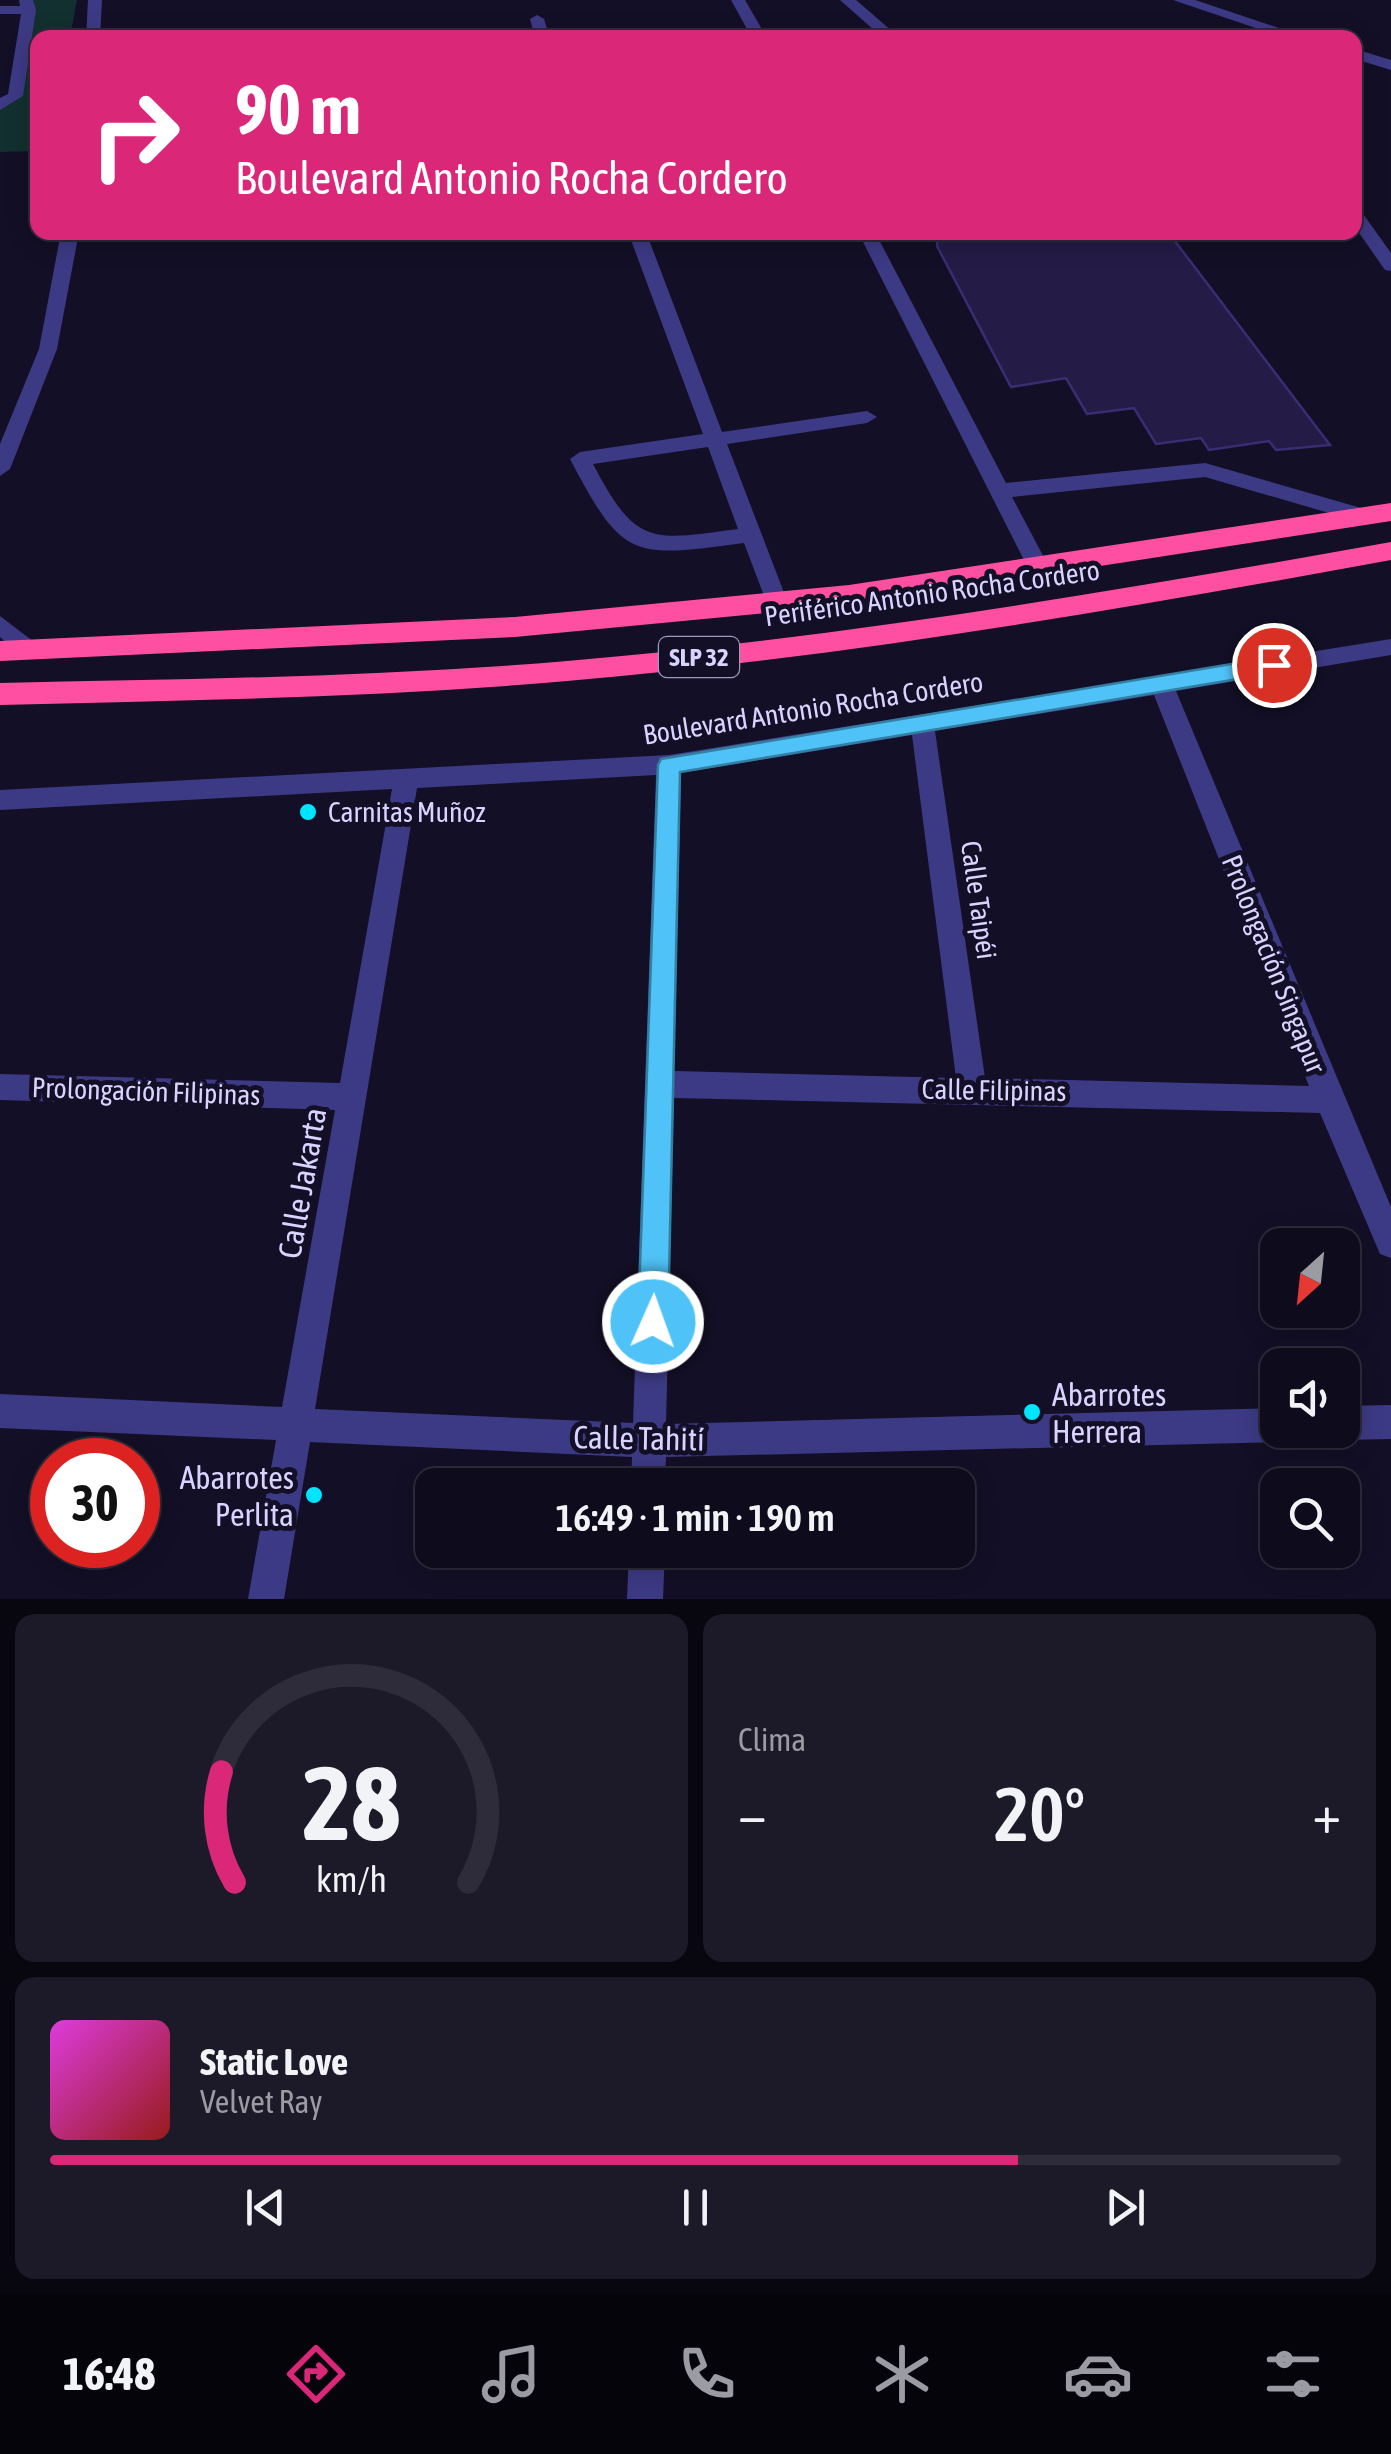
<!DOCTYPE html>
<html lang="es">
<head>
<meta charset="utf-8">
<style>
	body { margin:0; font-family:"Asap Condensed",sans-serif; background:#1c1929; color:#f1f3f6; height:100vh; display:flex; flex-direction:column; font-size:38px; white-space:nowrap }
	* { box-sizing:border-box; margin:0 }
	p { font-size:32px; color:#9b9ba3 }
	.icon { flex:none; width:55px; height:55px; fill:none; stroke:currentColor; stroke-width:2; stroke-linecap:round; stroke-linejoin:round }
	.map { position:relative; height:1599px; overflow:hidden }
	.panel { display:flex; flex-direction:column; gap:15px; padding:15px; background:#08060f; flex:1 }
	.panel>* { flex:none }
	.hud { position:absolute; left:30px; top:30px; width:1332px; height:210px; border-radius:20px; box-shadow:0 5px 25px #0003,0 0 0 2px #2e2b3b; background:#db2777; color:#fff; overflow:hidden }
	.needle { width:65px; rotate:207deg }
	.buttons { position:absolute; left:1260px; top:1228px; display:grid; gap:20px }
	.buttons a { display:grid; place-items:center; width:100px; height:100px; border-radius:20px; background:#0e0b1c; box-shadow:0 5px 25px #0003,0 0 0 2px #2e2b3b; font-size:50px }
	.speed { position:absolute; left:30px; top:1438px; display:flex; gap:20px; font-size:50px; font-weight:700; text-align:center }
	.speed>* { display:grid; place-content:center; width:130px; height:130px; border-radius:50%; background:#0e0b1c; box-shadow:0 5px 25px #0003,0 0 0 2px #2e2b3b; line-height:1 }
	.speed .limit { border:15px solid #d22; background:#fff; color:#111 }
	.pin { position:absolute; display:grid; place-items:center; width:85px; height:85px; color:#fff; margin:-42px; border:5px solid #fff; border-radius:50%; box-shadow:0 2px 10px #0007 }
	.me { position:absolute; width:110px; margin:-55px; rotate:2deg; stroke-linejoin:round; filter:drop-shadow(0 0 8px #0008) }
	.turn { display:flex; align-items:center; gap:35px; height:210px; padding:0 40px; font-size:45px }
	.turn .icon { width:130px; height:130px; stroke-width:2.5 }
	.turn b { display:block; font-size:70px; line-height:85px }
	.big { font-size:75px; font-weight:600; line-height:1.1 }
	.panel .card { flex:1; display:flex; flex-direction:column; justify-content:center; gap:15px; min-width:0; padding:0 35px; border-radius:20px; background:#1c1929 }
	.panel .dial { align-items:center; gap:0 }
	.dial svg { height:260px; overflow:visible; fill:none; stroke:#2e2b3b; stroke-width:7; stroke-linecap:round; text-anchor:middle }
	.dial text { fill:#f1f3f6; stroke:none }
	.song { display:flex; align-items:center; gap:30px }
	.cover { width:120px; height:120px; border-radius:15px; background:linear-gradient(135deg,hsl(300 70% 55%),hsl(0 70% 35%)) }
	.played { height:10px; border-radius:5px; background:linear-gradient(90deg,#db2777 75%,#2e2b3b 75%) }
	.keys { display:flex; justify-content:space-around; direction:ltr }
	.heat { display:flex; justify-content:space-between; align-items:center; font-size:55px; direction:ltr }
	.panel .tiles { flex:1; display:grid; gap:15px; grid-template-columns:1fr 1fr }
	.card:last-child { grid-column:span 2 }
	.trip { position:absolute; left:415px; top:1468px; width:560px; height:100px; border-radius:20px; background:#0e0b1c; box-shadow:0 5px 25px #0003,0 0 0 2px #2e2b3b; font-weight:600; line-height:100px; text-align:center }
	.dock { display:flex; height:160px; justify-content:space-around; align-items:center; background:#06040b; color:#9b9ba3 }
	.dock .icon { width:70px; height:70px }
	.dock .active { color:#db2777 }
	.dock b { font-size:45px; color:#f1f3f6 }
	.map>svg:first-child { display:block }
</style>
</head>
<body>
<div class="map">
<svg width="1391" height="1599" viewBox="0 0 1391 1599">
	<rect width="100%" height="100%" fill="#130f26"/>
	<path fill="#12302f" d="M32 0H77L70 37 38 38 37 151 0 152V109L20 97Z"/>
	<path fill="#241b47" stroke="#3b2d73" stroke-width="2.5" d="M919 232H1168L1330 445 1276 450 1269 441 1209 450 1201 438 1156 444 1134 408 1087 414 1066 378 1011 387 937 246 938 234Z"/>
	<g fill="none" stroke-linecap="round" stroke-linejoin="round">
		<g fill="#3d3a85" fill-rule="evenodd">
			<path d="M19 0H33L36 10 23 96 0 110V98L8 94 21 14H0V6H20Z"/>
			<path d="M88 0H102L100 38H86Z"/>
			<path d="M731 0H745L767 38H752Z"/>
			<path d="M840 0H856L900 38H883Z"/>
			<path d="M1173 0H1195L1309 38H1285Z"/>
			<path d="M537 15 544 19 550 38H535L530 19Z"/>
			<path d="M1355 49 1391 60V70L1355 59Z"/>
			<path d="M1355 210 1361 211 1391 253V271L1385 270 1355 227Z"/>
			<path d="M61 232H79L57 349 10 469 0 476V444L39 349Z"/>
			<path d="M628 232H646L722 432 867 411 877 417 867 423 727 444 788 603 785 609H769L744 543C632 558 623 560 570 459L580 452 703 434ZM708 447 738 529C650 541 636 546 593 464Z"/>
			<path d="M858 232H875L1006 483 1205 463 1375 512 1378 517 1367 524 1205 477 1012 497 1049 567 1038 575 1030 572Z"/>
			<path d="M0 616 38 645 42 651 38 657H22L0 637Z"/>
			<path d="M1391 639V655L1176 691 1391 1207V1258L1380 1254 1320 1113 674 1098 666 1424 1278 1408V1430H1293L1290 1437 1278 1442 666 1457 665 1485H631L632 1457 310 1442 284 1599H248L276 1440 0 1428V1394L282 1407 335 1110 0 1100V1074L340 1083 392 789 0 810V790L669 755ZM1154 695 1309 1086 985 1078 935 731ZM912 735 956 1078 674 1071 681 773ZM656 775 633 1423 315 1409 417 788Z"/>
			<path d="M1391 1405V1439L1342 1440 1330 1435 1328 1430H1342V1406Z"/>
			<path d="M629 1550H665L663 1599H627Z"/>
		</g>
		<g fill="#ff4fa3" fill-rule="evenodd">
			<path d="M1391 503V521L849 605 515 637 0 661V641L515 617 849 585Z"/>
			<path d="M1391 542V560C1118 610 844 657 567 681 379 698 189 700 0 705V683C189 679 379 677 567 661 844 637 1118 591 1391 542Z"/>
		</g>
	</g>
	<path fill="#4fc3f7" stroke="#337fa1" stroke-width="2.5" d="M1274 657 1285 665 1274 673 680 772 668 1322 663 1333 653 1337 643 1333 638 1322 658 765 661 759Z"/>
	<g fill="#00e5ff" stroke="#130f26" stroke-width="4">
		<circle cx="308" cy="812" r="10"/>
		<circle cx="1032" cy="1412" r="10"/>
		<circle cx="314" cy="1495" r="10"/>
	</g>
	<g text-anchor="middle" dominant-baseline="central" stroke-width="10" stroke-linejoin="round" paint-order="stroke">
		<rect fill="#130f26" stroke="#9e99be" stroke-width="2.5" x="659" y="637" width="80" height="40" rx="8"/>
		<g font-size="25" font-weight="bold" fill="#d9d4ff">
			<text x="699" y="657">SLP 32</text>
		</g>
		<g font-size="28" fill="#d9d4ff" stroke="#130f26">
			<text transform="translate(932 593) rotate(-8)">Periférico Antonio Rocha Cordero</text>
			<text transform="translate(813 708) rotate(-9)">Boulevard Antonio Rocha Cordero</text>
			<text transform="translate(979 900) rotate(82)">Calle Taipéi</text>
			<text transform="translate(1274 964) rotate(68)">Prolongación Singapur</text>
			<text transform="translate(994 1090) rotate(1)">Calle Filipinas</text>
			<text transform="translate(146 1091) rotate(2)">Prolongación Filipinas</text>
		</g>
		<g font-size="28" fill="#d9d4ff" stroke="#130f26" text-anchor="start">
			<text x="328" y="812">Carnitas Muñoz</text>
		</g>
		<g font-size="32" fill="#d9d4ff" stroke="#130f26">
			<text transform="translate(302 1183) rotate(-80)">Calle Jakarta</text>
			<text transform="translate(639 1438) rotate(1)">Calle Tahití</text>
		</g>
		<g font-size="32" fill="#d9d4ff" stroke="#130f26" text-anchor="start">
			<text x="1052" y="1394">Abarrotes<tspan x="1052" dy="37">Herrera</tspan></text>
			<text x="294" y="1477" text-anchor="end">Abarrotes<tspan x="294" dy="37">Perlita</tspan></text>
		</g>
	</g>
</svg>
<div class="buttons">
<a><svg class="needle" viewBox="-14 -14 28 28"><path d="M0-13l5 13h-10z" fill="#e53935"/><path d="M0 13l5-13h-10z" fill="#9b9ba3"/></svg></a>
<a><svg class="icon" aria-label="sound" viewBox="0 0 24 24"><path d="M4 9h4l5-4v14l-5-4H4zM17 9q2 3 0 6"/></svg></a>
<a><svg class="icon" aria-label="search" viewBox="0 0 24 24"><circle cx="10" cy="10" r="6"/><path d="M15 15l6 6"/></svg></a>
</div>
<div class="speed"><div class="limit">30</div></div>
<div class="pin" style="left:1274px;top:665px;background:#d93025"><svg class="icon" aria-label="arrive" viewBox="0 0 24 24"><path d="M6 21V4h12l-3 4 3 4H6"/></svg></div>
<svg class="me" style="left:653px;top:1322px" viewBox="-20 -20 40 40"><circle r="17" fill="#4fc3f7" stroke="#fff" stroke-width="3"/><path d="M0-11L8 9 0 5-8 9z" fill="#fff"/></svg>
<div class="trip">16:49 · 1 min · 190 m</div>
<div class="hud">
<div class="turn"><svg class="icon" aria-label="right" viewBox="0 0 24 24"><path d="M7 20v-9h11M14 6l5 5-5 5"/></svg><div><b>90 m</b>Boulevard Antonio Rocha Cordero</div></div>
</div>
</div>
<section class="panel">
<div class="tiles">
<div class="card dial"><svg viewBox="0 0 100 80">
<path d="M14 69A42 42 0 1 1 86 69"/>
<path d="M14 69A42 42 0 0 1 10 35" stroke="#db2777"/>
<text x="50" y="56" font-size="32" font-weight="700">28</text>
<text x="50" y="72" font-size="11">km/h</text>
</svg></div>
<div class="card"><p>Clima</p>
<div class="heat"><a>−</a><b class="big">20°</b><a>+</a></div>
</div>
<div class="card">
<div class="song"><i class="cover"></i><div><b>Static Love</b><p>Velvet Ray</p></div></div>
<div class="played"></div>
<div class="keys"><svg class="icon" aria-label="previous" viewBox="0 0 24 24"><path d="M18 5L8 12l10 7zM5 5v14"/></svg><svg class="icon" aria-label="pause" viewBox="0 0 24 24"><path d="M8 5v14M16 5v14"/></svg><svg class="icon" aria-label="next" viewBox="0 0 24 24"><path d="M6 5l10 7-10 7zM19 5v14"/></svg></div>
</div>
</div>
</section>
<nav class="dock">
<b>16:48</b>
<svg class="icon active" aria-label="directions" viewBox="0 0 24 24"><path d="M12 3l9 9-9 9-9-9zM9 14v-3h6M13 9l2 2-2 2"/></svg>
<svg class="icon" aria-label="music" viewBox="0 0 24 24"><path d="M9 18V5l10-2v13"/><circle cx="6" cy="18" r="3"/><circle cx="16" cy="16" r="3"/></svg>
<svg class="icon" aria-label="phone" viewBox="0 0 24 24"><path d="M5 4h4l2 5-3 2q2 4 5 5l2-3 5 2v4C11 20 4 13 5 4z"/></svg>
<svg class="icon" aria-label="climate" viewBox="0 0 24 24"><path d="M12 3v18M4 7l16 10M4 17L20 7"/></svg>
<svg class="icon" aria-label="car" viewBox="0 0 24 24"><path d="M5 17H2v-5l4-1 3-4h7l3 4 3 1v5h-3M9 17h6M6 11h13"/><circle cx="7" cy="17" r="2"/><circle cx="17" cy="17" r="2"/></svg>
<svg class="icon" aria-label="filters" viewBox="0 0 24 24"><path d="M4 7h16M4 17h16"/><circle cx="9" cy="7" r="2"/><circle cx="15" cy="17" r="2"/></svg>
</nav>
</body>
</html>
